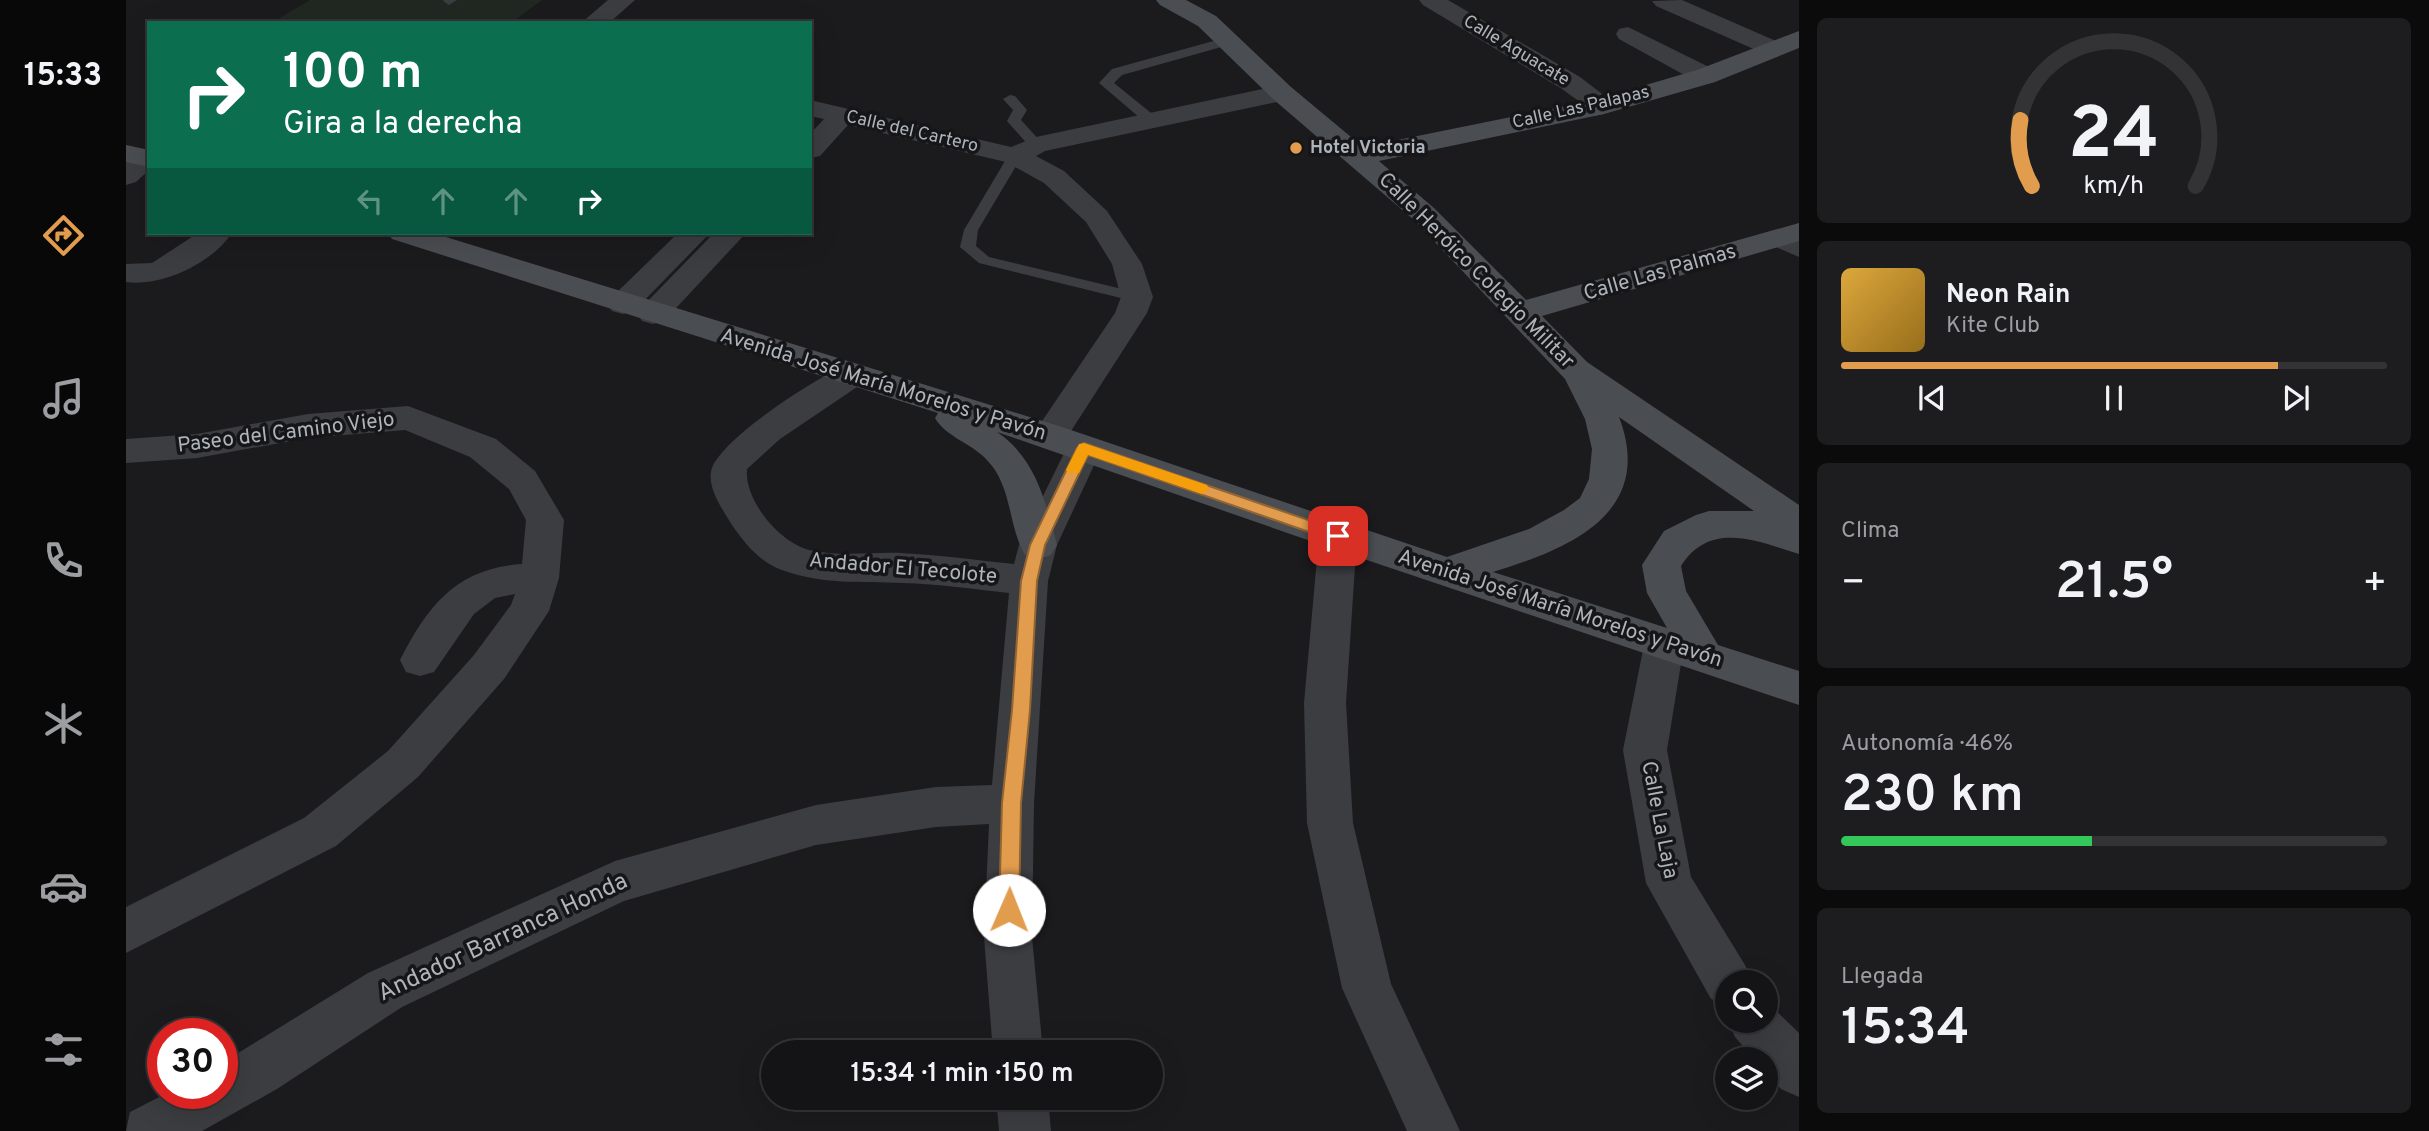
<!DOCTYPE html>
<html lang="es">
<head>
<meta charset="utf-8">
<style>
	body { margin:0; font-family:Overpass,sans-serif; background:#1d1d1f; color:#f1f3f6; height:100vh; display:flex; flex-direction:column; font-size:26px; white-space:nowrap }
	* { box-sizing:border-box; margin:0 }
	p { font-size:23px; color:#9d9ea1 }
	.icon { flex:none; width:38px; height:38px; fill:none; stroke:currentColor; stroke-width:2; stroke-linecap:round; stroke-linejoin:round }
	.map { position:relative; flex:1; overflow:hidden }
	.drawer { display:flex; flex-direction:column; gap:18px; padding:18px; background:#0b0b0c; width:630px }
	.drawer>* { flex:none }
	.hud { position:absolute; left:21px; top:21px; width:665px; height:214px; border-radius:0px; box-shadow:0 7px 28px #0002,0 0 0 2px #333335; background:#0b6e4f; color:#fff; overflow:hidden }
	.buttons { position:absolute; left:1589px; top:970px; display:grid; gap:14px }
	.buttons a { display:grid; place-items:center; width:63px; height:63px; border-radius:50%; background:#141416; box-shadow:0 7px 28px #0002,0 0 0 2px #333335; font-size:35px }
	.speed { position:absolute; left:21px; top:1018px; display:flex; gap:14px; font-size:35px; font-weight:700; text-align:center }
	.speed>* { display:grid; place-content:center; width:91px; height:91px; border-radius:50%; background:#141416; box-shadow:0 7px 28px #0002,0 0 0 2px #333335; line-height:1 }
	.speed .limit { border:10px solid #d22; background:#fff; color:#111 }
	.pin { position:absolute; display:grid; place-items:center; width:60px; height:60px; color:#fff; margin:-30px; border-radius:14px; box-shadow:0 4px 10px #0006 }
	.me { position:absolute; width:77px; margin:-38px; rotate:1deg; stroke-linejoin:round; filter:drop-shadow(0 0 5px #0008) }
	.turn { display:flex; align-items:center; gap:24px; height:147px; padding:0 21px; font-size:32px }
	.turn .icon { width:91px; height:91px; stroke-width:2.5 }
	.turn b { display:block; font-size:49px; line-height:60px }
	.lanes { display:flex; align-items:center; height:66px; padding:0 21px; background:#0003; justify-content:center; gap:35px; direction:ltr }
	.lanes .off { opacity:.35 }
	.big { font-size:52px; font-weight:600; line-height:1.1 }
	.drawer .tile { flex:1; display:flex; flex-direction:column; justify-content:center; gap:10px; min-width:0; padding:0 24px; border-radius:10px; background:#1d1d1f }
	.drawer .dial { align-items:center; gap:0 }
	.dial svg { height:182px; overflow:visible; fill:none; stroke:#333335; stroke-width:7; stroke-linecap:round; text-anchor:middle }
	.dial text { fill:#f1f3f6; stroke:none }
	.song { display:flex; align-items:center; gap:21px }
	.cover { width:84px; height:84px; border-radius:10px; background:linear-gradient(135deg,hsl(40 70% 55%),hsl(40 70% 35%)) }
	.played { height:7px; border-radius:4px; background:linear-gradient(90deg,#e29c4d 80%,#333335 80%) }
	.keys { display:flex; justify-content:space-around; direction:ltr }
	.heat { display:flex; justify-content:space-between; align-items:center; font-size:38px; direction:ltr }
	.charge { height:10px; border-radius:5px; background:linear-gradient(90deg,#34c759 46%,#333335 0) }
	.trip { position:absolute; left:635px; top:1040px; width:402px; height:70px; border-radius:35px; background:#141416; box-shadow:0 7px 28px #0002,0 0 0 2px #333335; font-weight:600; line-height:70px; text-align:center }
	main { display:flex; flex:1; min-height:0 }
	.dock { display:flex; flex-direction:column; width:126px; justify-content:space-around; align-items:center; background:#080809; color:#9d9ea1 }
	.dock .icon { width:49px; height:49px }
	.dock .active { color:#e29c4d }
	.dock b { font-size:32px; color:#f1f3f6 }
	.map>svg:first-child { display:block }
</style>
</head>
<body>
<main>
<nav class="dock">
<b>15:33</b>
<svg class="icon active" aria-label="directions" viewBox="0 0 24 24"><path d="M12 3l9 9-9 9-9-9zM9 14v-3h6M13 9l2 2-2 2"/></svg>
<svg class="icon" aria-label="music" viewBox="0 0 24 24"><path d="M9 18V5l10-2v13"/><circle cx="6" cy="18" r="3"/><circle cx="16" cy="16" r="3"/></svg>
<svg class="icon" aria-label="phone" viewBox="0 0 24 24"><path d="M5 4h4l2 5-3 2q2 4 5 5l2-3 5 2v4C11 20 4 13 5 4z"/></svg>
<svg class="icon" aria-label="climate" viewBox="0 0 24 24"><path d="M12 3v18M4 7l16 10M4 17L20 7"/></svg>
<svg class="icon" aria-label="car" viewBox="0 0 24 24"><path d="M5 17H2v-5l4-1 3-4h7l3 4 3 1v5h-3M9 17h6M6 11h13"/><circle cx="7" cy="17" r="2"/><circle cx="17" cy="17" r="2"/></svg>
<svg class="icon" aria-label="filters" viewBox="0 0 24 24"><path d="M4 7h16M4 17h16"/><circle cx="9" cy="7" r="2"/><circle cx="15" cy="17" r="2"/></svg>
</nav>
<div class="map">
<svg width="1673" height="1131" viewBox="0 0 1673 1131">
	<rect width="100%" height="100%" fill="#1b1b1d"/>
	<path fill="#212721" d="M184 0H416L385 23H145Z"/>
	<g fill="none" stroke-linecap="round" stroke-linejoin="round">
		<g fill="#3c3d41" fill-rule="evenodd">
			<path d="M331 0 323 5 317 1 318 0Z"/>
			<path d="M1102 37 1108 41 1106 44 996 75 988 83 1030 117V123H1020L973 83 986 69Z"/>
			<path d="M884 95 889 96 901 110 895 120 915 142V148H905L881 121 887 110 877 99Z"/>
			<path d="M889 152 896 156 852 230 850 246 863 257 1017 294 1019 297 1017 300 1011 302 853 263 834 247 838 230 882 156Z"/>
		</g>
		<g fill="#3c3d41" fill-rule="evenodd">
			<path d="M482 0H509L483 23H455Z"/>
			<path d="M1293 0H1322L1454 77 1475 93 1482 108 1478 114 1469 116 1460 114 1454 102 1436 89 1297 5Z"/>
			<path d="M1556 0 1657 44 1661 49 1657 54 1648 57 1639 54 1530 6 1526 1Z"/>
			<path d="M1502 27 1589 70 1593 76 1589 82 1580 84 1571 82 1493 39 1490 34 1493 29Z"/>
			<path d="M1156 85 1165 87 1169 93 1165 99 919 151 910 156 938 171 981 211 1016 264 1027 297 1021 313 936 445 924 448 912 445 906 436 989 313 995 297 986 264 960 222 918 183 880 162 722 125 694 156 684 158V134L698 119 684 116V100L885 147 910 137Z"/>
			<path d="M19 150 23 151V170L10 182 0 185V161L9 152Z"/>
			<path d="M1656 230 1673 236V257L1645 245 1641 239 1645 233Z"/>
			<path d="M72 233H106C86 263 36 287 0 282V264L26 263Z"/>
			<path d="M552 233H584L508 311 497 314 486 311 481 304 486 297Z"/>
			<path d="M588 233H620L538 321 527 324 516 321 511 314 516 307Z"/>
			<path d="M725 364 737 367 742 375 737 383 654 439 621 469C618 500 653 542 683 550 713 557 745 552 775 553 813 555 850 560 888 564L893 545 945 439 958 436 971 439 976 448 931 545 922 581 908 803 906 937 917 1052H867L858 937 863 824 810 827 690 845 498 901 276 1007 151 1089 76 1131H0L4 1112 39 1094H96V1063L242 973 489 861 690 805 810 787 866 785 883 593C848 589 812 584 777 583 735 581 696 585 656 570 634 562 619 544 606 525 597 510 582 490 585 472 589 442 697 372 725 364Z"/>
			<path d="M282 406 370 439 409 471 438 520 433 578 423 611 378 679 292 777 210 846 0 953V907L178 818 262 751 348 655 385 605 389 594 369 598 348 614 308 672 294 676 280 672 274 660C302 605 331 568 396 564L400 520 383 489 344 457 279 430 182 438 71 458 0 463V439L71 434 182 414Z"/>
			<path d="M1212 522 1225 526 1231 536 1220 703 1227 823 1265 984 1334 1131H1281L1216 988 1181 823 1178 703 1193 536 1199 526Z"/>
			<path d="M1538 629 1552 634 1558 645 1541 750 1565 877 1619 965 1626 982H1601V1005L1585 999 1520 883 1497 750 1518 645 1524 634Z"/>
			<path d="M1640 1001 1673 1033V1097L1655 1089 1640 1072V1059H1628L1609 1037 1602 1020H1640Z"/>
			<path d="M870 1097H922L925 1131H873Z"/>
		</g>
		<g fill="#4a4d51" fill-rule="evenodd">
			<path d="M1030 0H1060L1090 16 1165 87 1237 147 1465 101 1571 70 1673 31V48L1589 82 1478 114 1253 161 1308 208 1400 300 1673 223V241L1416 316 1461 362 1673 505V554C1631 541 1584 520 1555 566L1560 591 1592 645 1673 671V705L1199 546 871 432C910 458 920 503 931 545L925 555 912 559 899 555C881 524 887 486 860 459 845 443 820 437 809 418L812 413 266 239 262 233H307L936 427 1321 557 1403 529 1438 510 1454 498 1463 479 1466 449 1459 419 1439 379 1288 220 1147 99 1072 26 1034 5ZM1493 417 1628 511H1583L1570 515 1538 531 1516 565 1521 593 1541 628 1367 572C1442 549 1530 514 1493 417Z"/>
			<path d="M0 145 23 150V167L0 162Z"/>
		</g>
	</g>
	<path fill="#e29c4d" stroke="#936532" stroke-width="2" d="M958 443 1217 532 1220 536 1212 542 1206 540 962 455 919 545 911 581 904 710 895 803 893 910 890 917 883 919 876 917 873 910 876 803 886 710 895 581 904 545 951 448Z"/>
	<path fill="#f59e0b" d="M958 443 1081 485 1083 489 1076 494 962 455 953 473H942L940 470 953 444Z"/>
	<circle fill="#e29c4d" stroke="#161618" stroke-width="2.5" cx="1170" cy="148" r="7"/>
	<g text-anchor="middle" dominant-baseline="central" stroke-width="7" stroke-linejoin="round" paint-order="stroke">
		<g font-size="18" fill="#aeb4bb" stroke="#161618">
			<text transform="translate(1390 51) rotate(31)">Calle Aguacate</text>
			<text transform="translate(1455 108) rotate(-13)">Calle Las Palapas</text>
			<text transform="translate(786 132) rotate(13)">Calle del Cartero</text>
		</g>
		<g font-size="18" font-weight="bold" fill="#aeb4bb" stroke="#161618" text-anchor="start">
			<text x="1184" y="148">Hotel Victoria</text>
		</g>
		<g font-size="21" fill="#aeb4bb" stroke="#161618">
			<text transform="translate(1350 271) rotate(45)">Calle Heróico Colegio Militar</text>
			<text transform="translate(1534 273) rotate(-16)">Calle Las Palmas</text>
			<text transform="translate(757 385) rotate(17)">Avenida José María Morelos y Pavón</text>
			<text transform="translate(160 433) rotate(-7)">Paseo del Camino Viejo</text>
			<text transform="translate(777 569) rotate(5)">Andador El Tecolote</text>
			<text transform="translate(1434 609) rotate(18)">Avenida José María Morelos y Pavón</text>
			<text transform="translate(1533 820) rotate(79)">Calle La Laja</text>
		</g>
		<g font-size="24" fill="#aeb4bb" stroke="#161618">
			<text transform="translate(377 938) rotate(-25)">Andador Barranca Honda</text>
		</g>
	</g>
</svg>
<div class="buttons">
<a><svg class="icon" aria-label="search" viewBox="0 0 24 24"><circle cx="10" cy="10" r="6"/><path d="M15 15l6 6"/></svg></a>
<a><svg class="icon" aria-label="layers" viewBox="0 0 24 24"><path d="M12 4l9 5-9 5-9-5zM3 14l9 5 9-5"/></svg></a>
</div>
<div class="speed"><div class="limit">30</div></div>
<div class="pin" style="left:1212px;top:536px;background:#d93025"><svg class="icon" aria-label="arrive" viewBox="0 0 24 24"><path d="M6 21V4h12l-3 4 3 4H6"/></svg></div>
<svg class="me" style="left:883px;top:910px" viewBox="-20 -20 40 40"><circle r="19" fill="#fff"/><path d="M0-13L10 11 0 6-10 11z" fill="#e29c4d"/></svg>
<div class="trip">15:34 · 1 min · 150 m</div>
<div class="hud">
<div class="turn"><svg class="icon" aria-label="right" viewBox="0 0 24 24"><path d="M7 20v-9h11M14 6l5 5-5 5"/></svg><div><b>100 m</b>Gira a la derecha</div></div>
<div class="lanes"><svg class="icon off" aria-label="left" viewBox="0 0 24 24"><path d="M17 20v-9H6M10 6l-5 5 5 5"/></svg><svg class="icon off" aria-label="ahead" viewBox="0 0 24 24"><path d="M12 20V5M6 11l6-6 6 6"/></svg><svg class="icon off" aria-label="ahead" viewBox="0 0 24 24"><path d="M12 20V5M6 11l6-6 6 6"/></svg><svg class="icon" aria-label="right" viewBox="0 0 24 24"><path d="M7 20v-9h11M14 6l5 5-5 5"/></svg></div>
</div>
</div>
<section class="drawer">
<div class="tile dial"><svg viewBox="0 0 100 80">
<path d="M14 69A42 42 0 1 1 86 69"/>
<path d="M14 69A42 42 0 0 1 9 40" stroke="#e29c4d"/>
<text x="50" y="56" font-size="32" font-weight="700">24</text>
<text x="50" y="72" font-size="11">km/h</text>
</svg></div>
<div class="tile">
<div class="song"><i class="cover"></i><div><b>Neon Rain</b><p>Kite Club</p></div></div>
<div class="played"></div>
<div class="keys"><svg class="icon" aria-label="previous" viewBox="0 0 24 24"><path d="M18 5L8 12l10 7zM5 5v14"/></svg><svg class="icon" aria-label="pause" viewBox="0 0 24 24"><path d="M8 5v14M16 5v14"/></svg><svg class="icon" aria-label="next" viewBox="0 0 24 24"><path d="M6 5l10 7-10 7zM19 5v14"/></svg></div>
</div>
<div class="tile"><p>Clima</p>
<div class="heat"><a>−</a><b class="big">21.5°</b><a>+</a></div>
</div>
<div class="tile"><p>Autonomía · 46%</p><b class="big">230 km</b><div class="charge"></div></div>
<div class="tile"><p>Llegada</p><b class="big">15:34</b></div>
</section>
</main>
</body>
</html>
